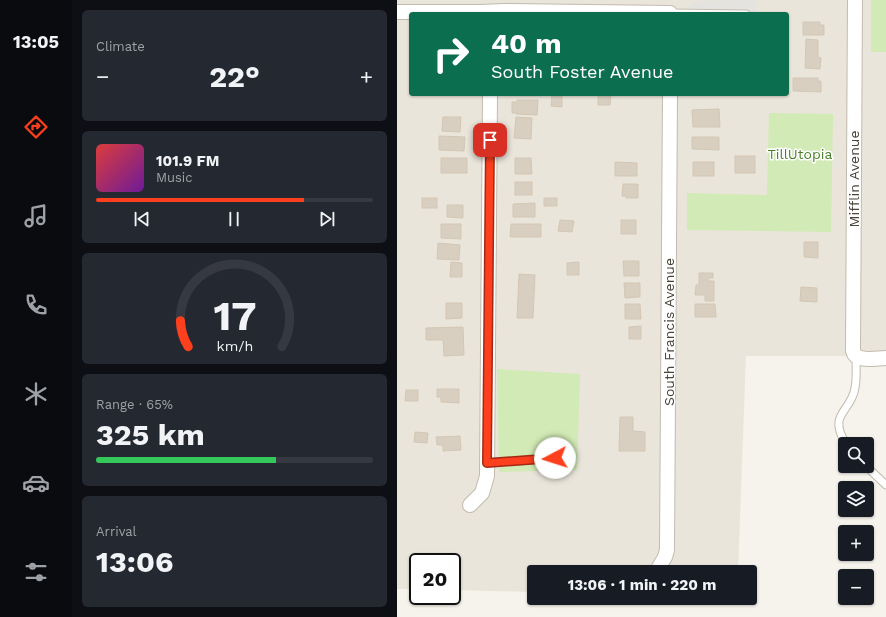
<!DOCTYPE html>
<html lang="en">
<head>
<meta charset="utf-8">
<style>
	body { margin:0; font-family:"Work Sans",sans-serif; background:#242831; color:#f1f3f6; height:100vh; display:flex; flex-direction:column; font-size:15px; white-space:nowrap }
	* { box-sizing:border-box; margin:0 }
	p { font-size:13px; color:#9ea1a6 }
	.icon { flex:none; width:22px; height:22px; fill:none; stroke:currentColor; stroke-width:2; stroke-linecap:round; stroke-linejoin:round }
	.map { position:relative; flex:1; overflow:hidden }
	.panel { display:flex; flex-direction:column; gap:10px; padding:10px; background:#0d0f14; width:325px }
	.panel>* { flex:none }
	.banner { position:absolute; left:12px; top:12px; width:380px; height:84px; border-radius:4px; box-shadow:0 1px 3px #0004; background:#0b6e4f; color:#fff; overflow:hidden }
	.tools { position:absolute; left:441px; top:437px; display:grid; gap:8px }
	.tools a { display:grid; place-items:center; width:36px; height:36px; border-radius:4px; background:#171b24; box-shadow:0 1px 3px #0004; font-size:20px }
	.speed { position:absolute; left:12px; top:553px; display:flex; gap:8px; font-size:20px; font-weight:700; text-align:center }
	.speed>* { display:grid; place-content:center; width:52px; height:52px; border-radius:50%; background:#171b24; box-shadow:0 1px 3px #0004; line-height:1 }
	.speed .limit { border:2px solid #111; border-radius:6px; background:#fff; color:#111 }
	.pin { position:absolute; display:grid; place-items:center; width:34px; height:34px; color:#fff; margin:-17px; border-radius:8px; box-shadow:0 2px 6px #0006 }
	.me { position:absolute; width:44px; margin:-22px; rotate:265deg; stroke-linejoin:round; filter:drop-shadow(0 0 3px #0008) }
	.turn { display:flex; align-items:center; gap:14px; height:84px; padding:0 16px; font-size:18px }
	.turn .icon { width:52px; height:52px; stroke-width:2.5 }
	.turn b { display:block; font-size:28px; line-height:34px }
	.big { font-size:30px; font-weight:700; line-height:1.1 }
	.panel .widget { flex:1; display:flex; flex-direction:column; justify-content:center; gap:6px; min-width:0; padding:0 14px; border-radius:6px; background:#242831 }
	.panel .dial { align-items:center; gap:0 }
	.dial svg { height:104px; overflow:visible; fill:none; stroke:#363941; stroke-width:7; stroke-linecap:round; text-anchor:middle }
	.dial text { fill:#f1f3f6; stroke:none }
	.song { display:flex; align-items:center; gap:12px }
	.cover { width:48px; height:48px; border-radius:6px; background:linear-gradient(135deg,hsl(0 70% 55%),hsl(280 70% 35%)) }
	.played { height:4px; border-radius:2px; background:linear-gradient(90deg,#fc3f1d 75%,#363941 75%) }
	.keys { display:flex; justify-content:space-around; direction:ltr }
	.heat { display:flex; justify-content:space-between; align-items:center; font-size:22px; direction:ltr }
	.charge { height:6px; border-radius:3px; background:linear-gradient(90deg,#34c759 65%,#363941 0) }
	.trip { position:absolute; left:130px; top:565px; width:230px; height:40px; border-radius:4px; background:#171b24; box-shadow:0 1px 3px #0004; font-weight:700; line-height:40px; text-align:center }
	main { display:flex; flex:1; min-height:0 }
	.tab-bar { display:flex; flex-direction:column; width:72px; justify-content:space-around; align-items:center; background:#090b0e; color:#9ea1a6 }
	.tab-bar .icon { width:28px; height:28px }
	.tab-bar .current { color:#fc3f1d }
	.tab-bar b { font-size:18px; color:#f1f3f6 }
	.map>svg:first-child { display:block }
</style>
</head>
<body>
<main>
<nav class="tab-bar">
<b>13:05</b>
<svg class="icon current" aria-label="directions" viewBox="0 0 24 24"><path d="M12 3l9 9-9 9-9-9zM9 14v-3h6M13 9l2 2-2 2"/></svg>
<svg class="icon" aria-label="music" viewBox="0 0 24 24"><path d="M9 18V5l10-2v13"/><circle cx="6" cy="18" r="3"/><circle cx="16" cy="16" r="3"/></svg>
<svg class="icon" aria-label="phone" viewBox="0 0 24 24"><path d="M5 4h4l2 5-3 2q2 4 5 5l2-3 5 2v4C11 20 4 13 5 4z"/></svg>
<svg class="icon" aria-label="climate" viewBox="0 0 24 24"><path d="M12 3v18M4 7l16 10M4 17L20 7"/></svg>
<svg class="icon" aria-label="car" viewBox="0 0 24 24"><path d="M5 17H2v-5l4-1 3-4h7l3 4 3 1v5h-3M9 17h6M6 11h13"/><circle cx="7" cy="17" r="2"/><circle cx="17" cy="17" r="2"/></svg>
<svg class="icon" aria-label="filters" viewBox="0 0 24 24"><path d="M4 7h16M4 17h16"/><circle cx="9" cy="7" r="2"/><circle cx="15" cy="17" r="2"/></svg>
</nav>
<section class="panel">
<div class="widget"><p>Climate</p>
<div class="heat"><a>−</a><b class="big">22°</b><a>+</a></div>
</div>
<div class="widget">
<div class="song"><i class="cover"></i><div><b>101.9 FM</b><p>Music</p></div></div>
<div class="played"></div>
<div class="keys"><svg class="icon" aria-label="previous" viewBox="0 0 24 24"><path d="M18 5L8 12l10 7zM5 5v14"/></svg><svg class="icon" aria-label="pause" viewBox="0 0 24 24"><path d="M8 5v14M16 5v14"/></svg><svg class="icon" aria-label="next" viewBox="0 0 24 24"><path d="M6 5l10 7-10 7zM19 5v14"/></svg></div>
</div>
<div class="widget dial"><svg viewBox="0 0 100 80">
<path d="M14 69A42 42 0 1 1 86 69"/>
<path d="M14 69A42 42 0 0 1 8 49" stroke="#fc3f1d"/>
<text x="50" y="56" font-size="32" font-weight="700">17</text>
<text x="50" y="72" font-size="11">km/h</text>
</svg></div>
<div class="widget"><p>Range · 65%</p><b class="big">325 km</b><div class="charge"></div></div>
<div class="widget"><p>Arrival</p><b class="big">13:06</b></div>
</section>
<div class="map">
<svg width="489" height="617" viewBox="0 0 489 617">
	<rect width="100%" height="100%" fill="#f6f3ec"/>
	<path fill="#eae5da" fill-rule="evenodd" d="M0 0H489V356H349L341 572H137V592L55 590V562H21V589H0ZM14 14H390V94H14Z"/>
	<g fill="#d2eab5">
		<rect x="474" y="0" width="15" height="52"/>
		<path d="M372 113 436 114 434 232 290 230V193L370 195Z"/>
		<path d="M100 369 183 374 180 470 102 472Z"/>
	</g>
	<path fill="#e5e3e0" d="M358 0 359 14H291V6L300 1Z"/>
	<g fill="#d8cfc1" stroke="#d3c7b4">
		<path d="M406 22H423V25H427V35H406Z"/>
		<path d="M409 39 421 40V57L424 58 423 69 408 68Z"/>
		<path d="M396 78H421V81H424V92L396 91Z"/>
		<path d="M201 94H214L213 105H201Z"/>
		<path d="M155 95H165V107L154 106Z"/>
		<path d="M120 100H141L140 115 119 114V113H115V102H120Z"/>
		<path d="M322 109 323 127H296L295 110Z"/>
		<path d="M46 117H64L63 132 45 131Z"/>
		<path d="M119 117 135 118 134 139 117 138Z"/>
		<path d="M42 136 68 137 67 151 42 150Z"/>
		<path d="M295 137H322V150L295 149Z"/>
		<rect x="338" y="156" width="20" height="17"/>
		<rect x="44" y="158" width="26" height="15"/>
		<path d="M118 158H134L135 174H118Z"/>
		<path d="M218 162 240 163V176H218Z"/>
		<rect x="296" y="162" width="21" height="14"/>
		<rect x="118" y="182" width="17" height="13"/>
		<path d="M226 184H241V198H229V196H225Z"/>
		<rect x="25" y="198" width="15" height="10"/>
		<rect x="147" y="198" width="13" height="8"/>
		<path d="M138 203V217H116V204Z"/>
		<path d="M50 205H66V218L50 217Z"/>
		<path d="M163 220 177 221 175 232 161 231Z"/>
		<rect x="224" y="220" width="15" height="14"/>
		<path d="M44 224H64V239L44 238Z"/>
		<path d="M114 224H144V237H113Z"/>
		<path d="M407 242H421V258L407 257Z"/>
		<path d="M41 243 63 245 62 260 40 259Z"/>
		<path d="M226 261H242V276H227Z"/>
		<path d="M54 262 65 263V277H53Z"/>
		<path d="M182 262V275H170V263Z"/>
		<path d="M302 273H316V278H311V281H317V301H308V295H298L299 285H302Z"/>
		<path d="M122 274 138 275 136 318H120Z"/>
		<path d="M227 283H243V297L228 298Z"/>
		<path d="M404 287 420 288V302L403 301Z"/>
		<path d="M49 303H65V318L49 319Z"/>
		<path d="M228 304H243L244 319H228Z"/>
		<path d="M298 304H318L319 317H298Z"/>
		<path d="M244 326V339H232V327Z"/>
		<path d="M66 327 67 355 47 356 46 340H29V328Z"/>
		<path d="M40 389H62V403L44 402V397H40Z"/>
		<path d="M9 390H21V401H8Z"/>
		<path d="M223 417H236V431L248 432V451H222Z"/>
		<path d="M18 432 31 433 30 443 17 442Z"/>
		<path d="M63 436 64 450 46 451V445H40L39 437Z"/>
	</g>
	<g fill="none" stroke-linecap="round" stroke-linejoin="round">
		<g stroke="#c2bbae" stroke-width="9">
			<g id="service">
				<path d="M273 13 349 14"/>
				<path d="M449 444C430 413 454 413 458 388 460 378 459 367 459 357"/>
				<path d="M91 463 158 458"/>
				<path d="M469 466 489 485"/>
			</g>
		</g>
		<g stroke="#c2bbae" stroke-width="16">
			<g id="minor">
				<path d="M458 0 456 351C459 363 479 358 489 358"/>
				<path d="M0 12H83L107 11 273 13"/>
				<path d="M73 505 85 493 90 476 93 94"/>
				<path d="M262 567 268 557 270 550 273 94"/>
			</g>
		</g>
		<use href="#service" stroke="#fff" stroke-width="7"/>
		<use href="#minor" stroke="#fff" stroke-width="14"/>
	</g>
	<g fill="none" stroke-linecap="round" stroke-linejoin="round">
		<g stroke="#a42913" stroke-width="10">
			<path id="route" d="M93 140 90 463 158 458"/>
		</g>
		<use href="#route" stroke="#fc3f1d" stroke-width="7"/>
	</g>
	<g text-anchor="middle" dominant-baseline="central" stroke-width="3" stroke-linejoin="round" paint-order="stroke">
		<g font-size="14" fill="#4a7f2a" stroke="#fff">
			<text x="403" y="154">TillUtopia</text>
		</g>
		<g font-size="14" fill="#4b4439" stroke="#fff">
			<text transform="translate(457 179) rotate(-90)">Mifflin Avenue</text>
			<text transform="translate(272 332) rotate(-90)">South Francis Avenue</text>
		</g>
	</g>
</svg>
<div class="tools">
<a><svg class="icon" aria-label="search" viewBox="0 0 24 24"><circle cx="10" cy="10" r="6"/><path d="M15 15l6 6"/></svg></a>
<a><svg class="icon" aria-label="layers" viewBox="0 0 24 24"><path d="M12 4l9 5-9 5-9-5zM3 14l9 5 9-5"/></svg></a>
<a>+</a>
<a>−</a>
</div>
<div class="speed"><div class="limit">20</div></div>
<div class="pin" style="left:93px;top:140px;background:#d93025"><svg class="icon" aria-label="arrive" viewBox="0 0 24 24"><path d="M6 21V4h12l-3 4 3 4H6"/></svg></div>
<svg class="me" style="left:158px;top:458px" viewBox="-20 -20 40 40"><circle r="19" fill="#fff"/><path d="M0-13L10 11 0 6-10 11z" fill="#fc3f1d"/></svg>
<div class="trip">13:06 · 1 min · 220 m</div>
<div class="banner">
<div class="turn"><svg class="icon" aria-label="right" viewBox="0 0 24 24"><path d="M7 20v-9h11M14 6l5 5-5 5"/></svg><div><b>40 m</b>South Foster Avenue</div></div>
</div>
</div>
</main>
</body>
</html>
